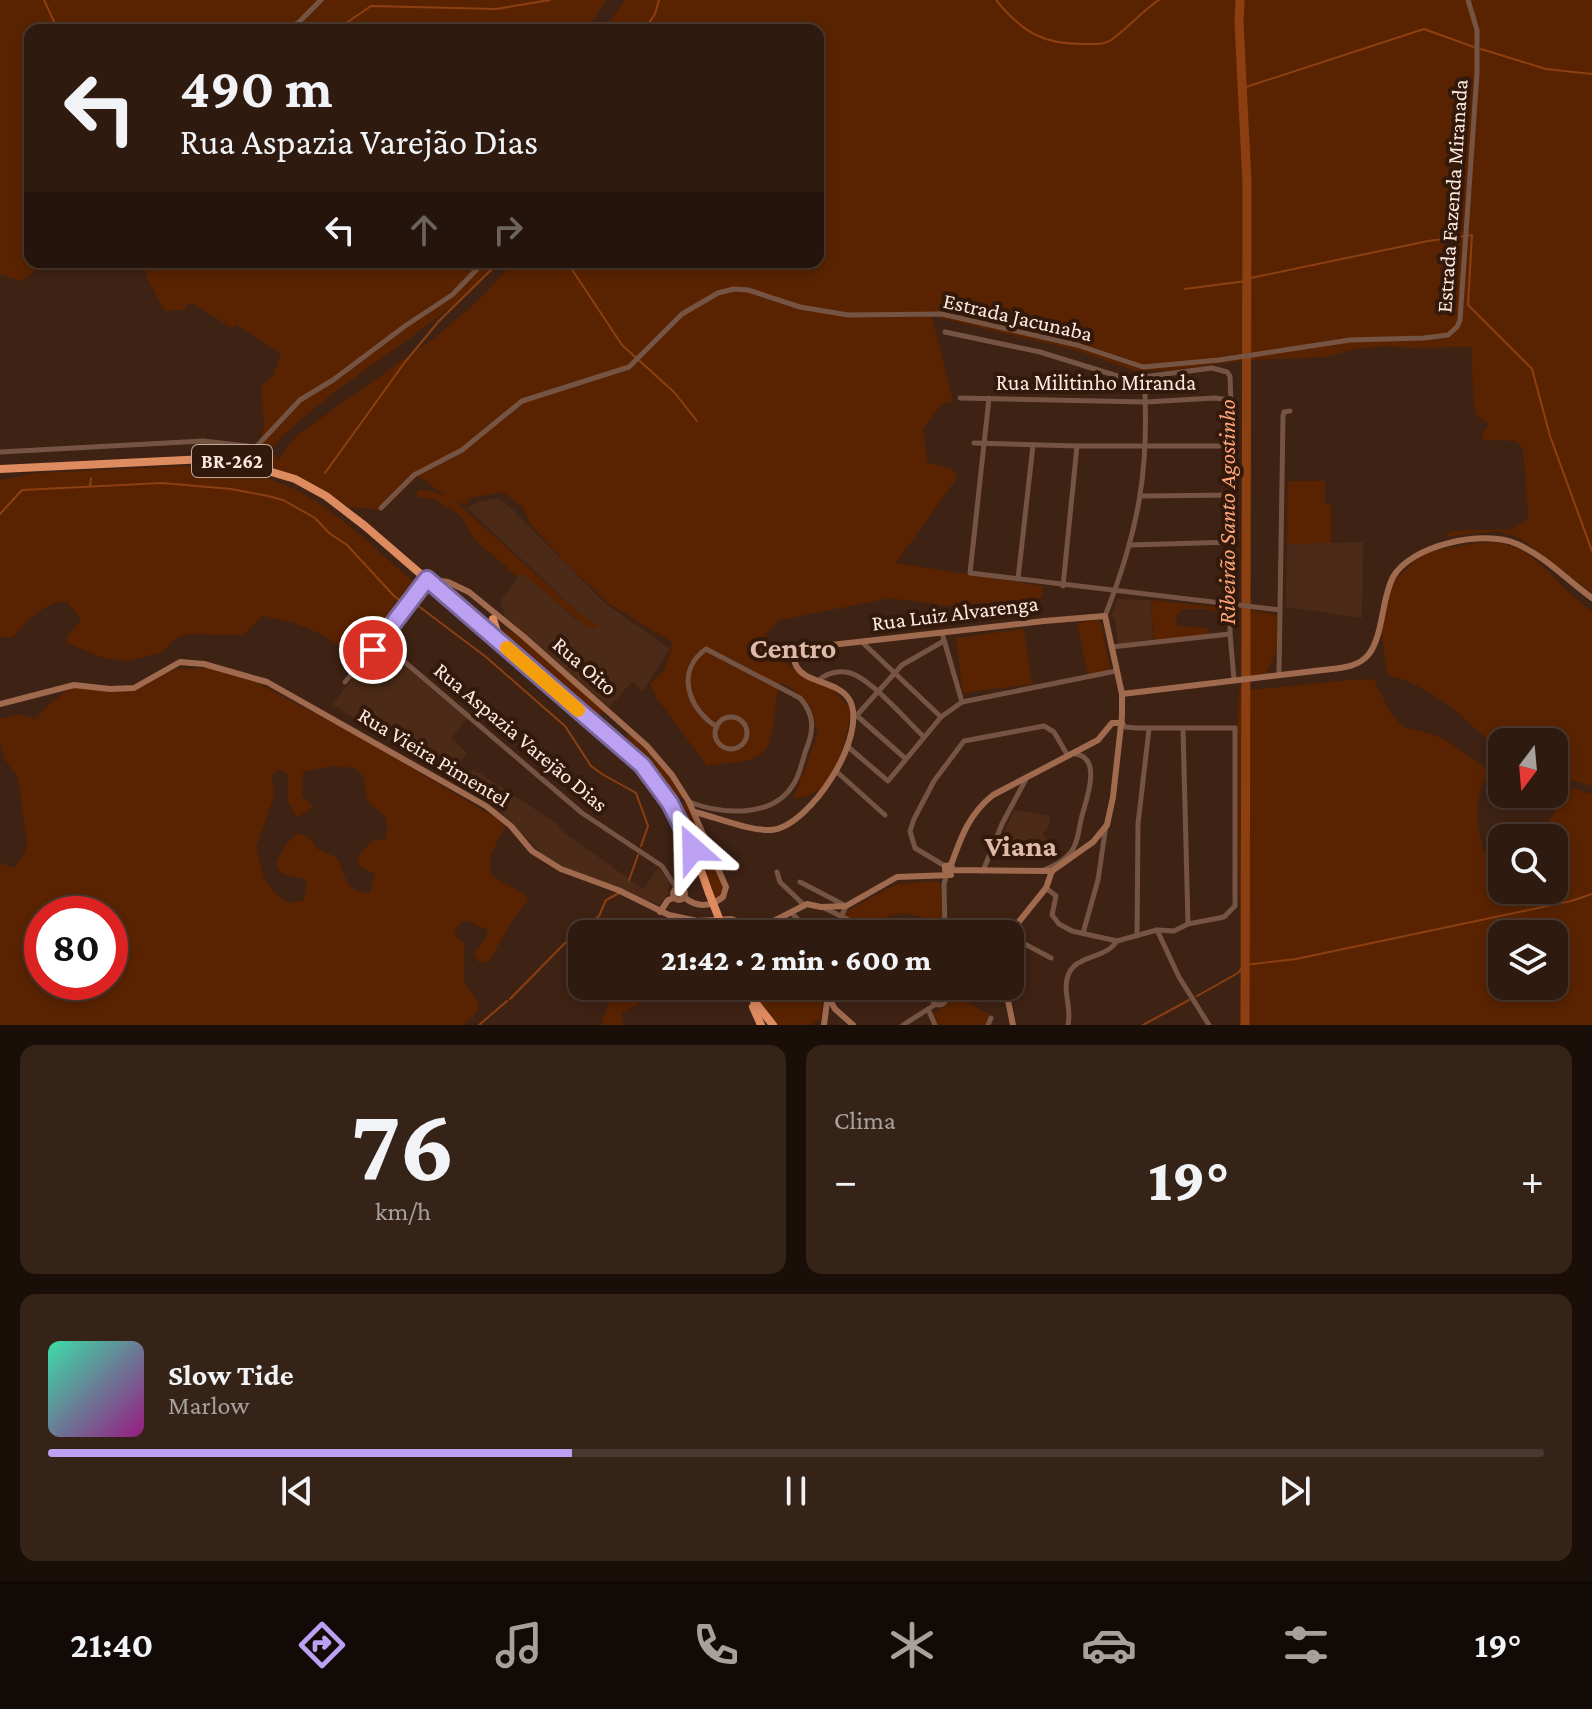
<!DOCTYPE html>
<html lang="pt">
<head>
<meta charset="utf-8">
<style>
	body { margin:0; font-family:"Crimson Pro",serif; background:#362318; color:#f1f3f6; height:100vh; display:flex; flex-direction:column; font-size:30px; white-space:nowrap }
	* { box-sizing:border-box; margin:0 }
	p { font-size:26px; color:#a7a19e }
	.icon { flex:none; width:44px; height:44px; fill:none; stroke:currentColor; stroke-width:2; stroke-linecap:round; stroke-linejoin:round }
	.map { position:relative; height:1025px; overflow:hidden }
	.sheet { display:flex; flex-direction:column; gap:20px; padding:20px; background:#190e08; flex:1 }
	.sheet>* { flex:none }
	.hud { position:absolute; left:24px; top:24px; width:800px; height:244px; border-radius:16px; box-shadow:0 4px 12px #0003,0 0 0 2px #49382f; background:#2e1a0f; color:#f1f3f6; overflow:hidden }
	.needle { width:52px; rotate:196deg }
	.tools { position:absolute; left:1488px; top:728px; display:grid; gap:16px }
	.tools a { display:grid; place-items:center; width:80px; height:80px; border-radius:16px; background:#2e1a0f; box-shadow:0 4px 12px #0003,0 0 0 2px #49382f; font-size:40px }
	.speed { position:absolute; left:24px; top:896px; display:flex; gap:16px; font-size:40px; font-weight:700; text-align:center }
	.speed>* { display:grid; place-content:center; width:104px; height:104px; border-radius:50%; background:#2e1a0f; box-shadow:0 4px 12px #0003,0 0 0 2px #49382f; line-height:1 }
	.speed .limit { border:12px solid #d22; background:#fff; color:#111 }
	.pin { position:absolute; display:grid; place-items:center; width:68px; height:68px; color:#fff; margin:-34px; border:4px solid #fff; border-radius:50%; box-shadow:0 2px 8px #0007 }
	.me { position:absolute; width:88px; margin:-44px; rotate:335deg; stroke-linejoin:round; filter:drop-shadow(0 0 6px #0008) }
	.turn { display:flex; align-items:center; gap:28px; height:168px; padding:0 24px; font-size:36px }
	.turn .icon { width:104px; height:104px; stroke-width:2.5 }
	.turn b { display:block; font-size:56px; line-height:68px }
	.lanes { display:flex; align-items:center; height:76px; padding:0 24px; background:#0003; justify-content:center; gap:40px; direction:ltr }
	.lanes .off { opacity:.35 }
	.big { font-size:60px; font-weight:800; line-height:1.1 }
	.sheet .widget { flex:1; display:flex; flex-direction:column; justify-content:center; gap:12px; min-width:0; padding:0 28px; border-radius:16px; background:#362318 }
	.sheet .dial { align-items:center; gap:0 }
	.dial b { font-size:104px; line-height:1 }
	.song { display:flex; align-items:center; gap:24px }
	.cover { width:96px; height:96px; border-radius:12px; background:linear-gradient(135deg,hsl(160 70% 55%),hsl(310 70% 35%)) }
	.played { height:8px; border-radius:4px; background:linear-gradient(90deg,#bca0f2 35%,#49382f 35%) }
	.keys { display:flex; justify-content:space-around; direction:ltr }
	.heat { display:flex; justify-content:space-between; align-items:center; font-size:44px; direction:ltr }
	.sheet .tiles { flex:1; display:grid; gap:20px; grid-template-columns:1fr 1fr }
	.widget:last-child { grid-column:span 2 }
	.trip { position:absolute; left:568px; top:920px; width:456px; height:80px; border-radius:16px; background:#2e1a0f; box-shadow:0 4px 12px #0003,0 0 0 2px #49382f; font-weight:800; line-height:80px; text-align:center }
	.tabs { display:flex; height:128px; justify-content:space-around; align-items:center; background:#120a06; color:#a7a19e }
	.tabs .icon { width:56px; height:56px }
	.tabs .selected { color:#bca0f2 }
	.tabs b { font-size:36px; color:#f1f3f6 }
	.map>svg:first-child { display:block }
</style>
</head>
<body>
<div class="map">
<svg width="1592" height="1025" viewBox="0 0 1592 1025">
	<rect width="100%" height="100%" fill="#3e2214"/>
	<g fill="#4c2a18">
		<path d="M498 498 510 507 605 603 670 649 643 691 632 682 609 707 506 618 500 602 522 572 578 621 598 626 582 616 467 508 478 502Z"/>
		<path d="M1363 542 1362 618 1286 607 1287 544Z"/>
		<path d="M1118 599 1151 600 1153 639 1118 644 1115 618 1111 616Z"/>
		<path d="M380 645 467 719 451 738 467 753 460 762 461 766 470 772 473 769 559 825 558 828 643 889 658 868 670 881 668 894 659 905 569 870 543 854 502 812 332 704Z"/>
		<path d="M1014 810 1049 816 1050 823 1043 835 1057 845 1052 857 1025 853 1000 842Z"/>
	</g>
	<g fill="#592301" fill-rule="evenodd">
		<path d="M0 0H606L586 30H30V262H39L32 274 20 281 0 274Z"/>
		<path d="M625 0H1592V593L1520 538 1497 531 1446 537 1447 534 1452 531 1514 529 1527 519 1528 513 1523 448 1516 441 1485 440 1481 436 1488 424 1476 415 1474 406 1471 347 1408 348 1384 346 1355 349 1326 357 1251 360 1172 370 1135 371 1079 351 932 316 953 401 941 405 923 429 927 462 952 469 957 478 896 563 1043 586V598L951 606 890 598 780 620 767 632 761 644 804 677 832 689 851 710C849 729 837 775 822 787 814 794 803 797 793 799L818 734 811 707 795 690 781 683C776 693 776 702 775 713 770 770 750 758 707 766L656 697 650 684 664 671 673 643 608 603 566 563 531 525 522 506 503 492 470 498 465 505 453 499 582 616 599 626 594 629 583 624 522 573 518 577 474 539 463 519 455 511 433 499 417 497V491L427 490 447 496 418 476 383 510 349 507 302 478 255 461 264 426 261 387 273 376 281 354 236 324 232 328 194 304H187L184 310 165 311 146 276 147 262H501C432 334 338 377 269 450L279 459 297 435 434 338 479 300 514 262H818V30H604Z"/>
		<path d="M182 466C304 469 330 512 417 584L377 640 356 662C328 632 302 624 263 616L243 635 187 634 175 639 163 652 128 661 104 658 67 643 68 636 81 620 68 602C47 599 26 622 13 637H0V480L37 473Z"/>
		<path d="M1288 481H1325V504L1331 505V543L1287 544Z"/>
		<path d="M1484 542C1492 543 1502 542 1509 545 1539 553 1564 594 1592 611V786L1554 775V742H1502V752C1466 721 1435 686 1387 675L1381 627 1391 584 1420 556 1429 551Z"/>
		<path d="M1151 600 1216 607 1226 610V615L1206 609H1183L1176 617 1178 626 1207 628 1212 636 1154 642Z"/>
		<path d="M1246 609 1277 615V650L1266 674 1245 676Z"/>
		<path d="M1096 620 1100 621 1110 667 1108 671 1088 675 1077 623Z"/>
		<path d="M504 628 530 643 604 710 596 720 500 634Z"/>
		<path d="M1024 629 1032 684 963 693 956 638Z"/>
		<path d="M207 668 252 680 361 738 506 824 491 854 490 874 529 898 511 922 490 960 483 963 478 962 474 953 486 939 488 927 481 928 469 921 462 922 456 928 455 936 464 943V981L478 1003 479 1010 464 1025H0V862L12 868C21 863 25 854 27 844L18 778 5 760 0 743V719L20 714 35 719 50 703 71 688 136 690 175 669ZM333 766 356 768 364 778 367 801C383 815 391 814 386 839L372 840 358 857 360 867 375 874 370 893C344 894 346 872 336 857L317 849 311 839 299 833 288 842 276 862C280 883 295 872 307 881L304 900 290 903 276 894 264 879 256 847 275 794 272 776 278 769 288 774V802L297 817 310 810 312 806 302 796 303 772ZM42 914H110V982H42Z"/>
		<path d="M1359 679 1374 680 1392 715 1405 728 1422 731 1446 740 1487 769C1487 778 1482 784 1480 793 1476 808 1478 830 1482 845 1486 861 1502 875 1502 890H1554V838H1541L1561 797 1554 790V783L1592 794V1025H1239L1244 1012 1235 773 1239 691ZM1502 934H1554V986H1502Z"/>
		<path d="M629 734 660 763 684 798 673 796 623 745Z"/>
		<path d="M683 803H686L724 886V892L716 899 681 810Z"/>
		<path d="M937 881 941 887 942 922C923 921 906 907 887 917L884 928 878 930 845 915 847 911 897 884Z"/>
		<path d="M615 986H700L703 997 681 996 665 989 621 1013 624 1025H601Z"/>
		<path d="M754 986H813L823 998 821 1018 810 1025H776L763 1009Z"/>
		<path d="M958 997 990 1015 985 1025H937L932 1014Z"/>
	</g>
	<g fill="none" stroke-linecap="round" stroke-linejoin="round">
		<g stroke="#8c4011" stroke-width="2">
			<path d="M44 0 58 30"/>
			<path d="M996 0C1023 33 1044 45 1087 44 1095 44 1104 45 1111 40 1128 28 1141 12 1159 0"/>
			<path d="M336 30 371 6 496 9 550 0"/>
			<path d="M644 30 655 14 659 0"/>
			<path d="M1481 49 1546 69 1592 74"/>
			<path d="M1243 88 1424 29 1474 47"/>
			<path d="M567 262 622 345 674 392 697 421"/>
			<path d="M1246 279 1428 241 1472 235 1468 305 1532 369 1550 436 1592 551"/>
			<path d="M1185 289 1246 281"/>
			<path d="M325 473 405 362 439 321 499 262"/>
			<path d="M90 486 91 478"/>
			<path d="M0 514 22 490 162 483 231 489 268 496 283 500 315 518 329 533 347 545 394 596 402 602H407"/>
			<path d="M413 602 486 657 565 726 591 766 602 774 636 793 648 826 641 846"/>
			<path d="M629 880 638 855"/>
			<path d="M1197 996 1238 973 1244 965 1296 959 1571 901 1592 894"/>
			<path d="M510 999 568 940 599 916 606 900 619 893"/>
			<path d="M479 1025 507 1001"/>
			<path d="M1143 1025 1189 1000"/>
		</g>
		<path stroke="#8c4011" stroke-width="9" d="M1240 0 1239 23 1247 184 1245 1025"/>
		<g stroke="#765443" stroke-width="5">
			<path d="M281 30 298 23 321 0"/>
			<path d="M945 332 1040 352 1127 379 1212 368 1227 372 1230 376 1234 495 1230 634 1234 679"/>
			<path d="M960 398 1146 402 1215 398 1231 400"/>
			<path d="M989 398 970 573 1280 610"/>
			<path d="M974 443 1077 446H1232"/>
			<path d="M0 452 203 441 256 447 300 400 333 380 405 326 452 295 484 262"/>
			<path d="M1142 496 1234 495"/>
			<path d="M381 508 414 475 462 450 522 401 629 367 682 314 718 293 734 289 748 290 800 307 848 315 942 314 1077 345 1143 367 1219 360 1350 340 1424 338 1448 335 1457 327 1460 320 1477 73V30L1468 0"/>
			<path d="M1130 545 1233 542"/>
			<path d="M1018 579 1033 445"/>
			<path d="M1063 586 1077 446"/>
			<path d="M1105 616C1139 530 1150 468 1144 375"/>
			<path d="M942 633 962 702"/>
			<path d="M380 641 582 813 662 866 677 889"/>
			<path d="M862 642 941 717"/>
			<path d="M1111 647 1230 634"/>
			<path d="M1279 674 1283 416 1284 412 1290 411"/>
			<path d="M819 680C827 673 839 670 850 673 870 678 907 721 924 737"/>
			<path d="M345 682 380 641 427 579"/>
			<path d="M856 715 906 759"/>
			<path d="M857 715 902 665 944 641"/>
			<circle cx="731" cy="733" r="16"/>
			<path d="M1183 728 1188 924"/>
			<path d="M847 746 888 781 941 717 962 702 1116 671"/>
			<path d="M837 772 885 815"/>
			<path d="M689 802C721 814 772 819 793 785 800 775 802 761 806 750 814 730 815 715 800 698L706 649C675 671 688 709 717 727"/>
			<path d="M945 866 915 848 910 831 914 819 934 781 964 741 1044 726 1054 732 1068 756"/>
			<path d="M1044 870C1054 866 1069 858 1074 847 1079 837 1079 826 1082 816 1086 800 1103 757 1075 754"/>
			<path d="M983 871 1002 824 1026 779"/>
			<path d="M777 872 780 882 804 905"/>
			<path d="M800 882 846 906 841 917"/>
			<path d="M1046 888 1056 896 1052 915 1059 924 1072 931 1117 941 1157 930 1174 931 1188 924 1224 917 1235 906V728H1136L1125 727 1122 723"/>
			<path d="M822 907 878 934"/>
			<path d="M791 912 811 934"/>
			<path d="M1157 930 1179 977 1209 1025"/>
			<path d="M1083 933 1098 880 1106 825"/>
			<path d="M945 934 944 884 947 873"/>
			<path d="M974 934V925L977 921 1000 925 1011 930"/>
			<path d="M1010 936 1051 958"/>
			<path d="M1137 936 1138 824 1149 729"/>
			<path d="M908 986 923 996 932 997"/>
			<circle cx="939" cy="998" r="7"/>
			<path d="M945 998 955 996 967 986"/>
			<path d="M928 1009 935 1025"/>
			<path d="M903 1025 936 1004"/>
			<path d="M988 1025 991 1018"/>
			<path d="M1068 1025C1072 1006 1063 994 1067 979 1073 953 1104 961 1117 941"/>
		</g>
		<g stroke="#a06a4f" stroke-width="6">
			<path d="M427 579 448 582 469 592 523 636 647 746 672 775 689 802 726 887 723 897C710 907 698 908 685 898"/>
			<path d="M1122 694 1323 670C1339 668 1358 668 1369 654 1384 633 1381 600 1393 577 1411 545 1484 529 1517 544 1546 557 1567 580 1592 598"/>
			<path d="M0 704 74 685 110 689 134 688 180 662 204 664 267 682 486 806 511 826 532 851 561 869 618 890 669 915 697 921 731 919 766 930"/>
			<path d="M694 812C716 817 749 831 771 830 810 827 870 734 849 699 837 680 802 684 795 663L800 651 813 647 1044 621 1105 616 1122 694V716L1113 797 1107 825 1093 842 1052 871 953 870 949 872 945 870V866L951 865 953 870"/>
			<path d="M951 865C961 837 969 814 993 795L1098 740 1112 723H1122"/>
			<circle cx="679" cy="894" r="6"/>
			<path d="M660 912 668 900 674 898"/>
			<path d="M748 926 760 934"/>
			<path d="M766 930V925L807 904 821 907 846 906 897 877 951 875"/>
			<path d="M772 933 781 919"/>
			<path d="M1009 934 1046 888 1052 871"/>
			<path d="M822 986 835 1009 853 1025"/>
			<path d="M1005 986 1013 1025"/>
			<path d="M824 1025 827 1002"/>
		</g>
		<g stroke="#de8b60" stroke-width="8">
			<path d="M0 469 206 459 245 464 295 479 326 496 365 526 642 765C674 804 693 846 709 893"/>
			<path d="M493 619 499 638"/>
			<path d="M744 988 773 1025"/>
			<path d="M753 1007 761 1025"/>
		</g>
		<path stroke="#de8b60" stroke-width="8" d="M709 893 722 926"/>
	</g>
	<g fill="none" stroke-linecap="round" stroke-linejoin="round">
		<g stroke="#7a689d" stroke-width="20">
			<path id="route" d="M373 650 427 579 642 765 670 803 693 849"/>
		</g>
		<use href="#route" stroke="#bca0f2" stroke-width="14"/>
		<path stroke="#f59e0b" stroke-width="14" d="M507 648 578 710"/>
	</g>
	<g text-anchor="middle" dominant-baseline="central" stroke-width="8" stroke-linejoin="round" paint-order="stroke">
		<rect fill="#33190b" stroke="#c0aba0" stroke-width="2" x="192" y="445" width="80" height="32" rx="6"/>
		<g font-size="20" font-weight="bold" fill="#fdeae0">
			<text x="232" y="461">BR-262</text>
		</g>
		<g font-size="22" fill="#fdeae0" stroke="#33190b">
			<text transform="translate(1452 196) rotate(-86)">Estrada Fazenda Miranada</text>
			<text transform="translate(1018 317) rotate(13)">Estrada Jacunaba</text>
			<text x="1096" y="382">Rua Militinho Miranda</text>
			<text transform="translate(955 613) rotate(-7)">Rua Luiz Alvarenga</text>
			<text transform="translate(585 666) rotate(41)">Rua Oito</text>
			<text transform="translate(521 737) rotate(40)">Rua Aspazia Varejão Dias</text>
			<text transform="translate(434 757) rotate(31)">Rua Vieira Pimentel</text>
		</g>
		<g font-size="24" font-style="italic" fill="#fda67a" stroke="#33190b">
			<text transform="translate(1226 512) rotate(-90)">Ribeirão Santo Agostinho</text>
		</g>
		<g font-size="30" font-weight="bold" fill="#debaa8" stroke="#33190b">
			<text x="793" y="647">Centro</text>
			<text x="1021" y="845">Viana</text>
		</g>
	</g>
</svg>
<div class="tools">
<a><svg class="needle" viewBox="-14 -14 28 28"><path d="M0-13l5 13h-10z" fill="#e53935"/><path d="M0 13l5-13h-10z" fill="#a7a19e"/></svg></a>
<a><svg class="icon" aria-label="search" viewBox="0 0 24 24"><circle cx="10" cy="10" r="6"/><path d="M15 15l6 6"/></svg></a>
<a><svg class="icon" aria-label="layers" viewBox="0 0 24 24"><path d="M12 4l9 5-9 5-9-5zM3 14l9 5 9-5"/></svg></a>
</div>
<div class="speed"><div class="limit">80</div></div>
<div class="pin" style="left:373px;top:650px;background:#d93025"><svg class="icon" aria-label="arrive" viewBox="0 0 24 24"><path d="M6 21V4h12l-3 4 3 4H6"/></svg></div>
<svg class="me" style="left:693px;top:849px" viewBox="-20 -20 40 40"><path d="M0-17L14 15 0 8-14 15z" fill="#bca0f2" stroke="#fff" stroke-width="4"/></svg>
<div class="trip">21:42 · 2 min · 600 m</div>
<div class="hud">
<div class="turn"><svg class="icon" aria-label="left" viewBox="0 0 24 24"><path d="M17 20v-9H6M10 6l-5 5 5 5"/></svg><div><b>490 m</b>Rua Aspazia Varejão Dias</div></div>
<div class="lanes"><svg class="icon" aria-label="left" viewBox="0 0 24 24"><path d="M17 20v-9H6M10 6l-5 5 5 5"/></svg><svg class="icon off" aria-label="ahead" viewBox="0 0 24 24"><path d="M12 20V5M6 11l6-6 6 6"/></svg><svg class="icon off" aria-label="right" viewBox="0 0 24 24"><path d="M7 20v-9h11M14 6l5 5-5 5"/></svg></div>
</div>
</div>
<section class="sheet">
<div class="tiles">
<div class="widget dial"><b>76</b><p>km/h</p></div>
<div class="widget"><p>Clima</p>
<div class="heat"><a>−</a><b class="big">19°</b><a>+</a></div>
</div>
<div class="widget">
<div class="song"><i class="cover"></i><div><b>Slow Tide</b><p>Marlow</p></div></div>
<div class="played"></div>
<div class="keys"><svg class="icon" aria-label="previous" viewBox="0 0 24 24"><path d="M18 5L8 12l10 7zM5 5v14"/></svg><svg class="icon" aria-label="pause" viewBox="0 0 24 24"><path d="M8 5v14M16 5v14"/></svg><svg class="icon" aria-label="next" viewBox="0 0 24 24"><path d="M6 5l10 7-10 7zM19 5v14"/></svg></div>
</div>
</div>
</section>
<nav class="tabs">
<b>21:40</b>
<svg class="icon selected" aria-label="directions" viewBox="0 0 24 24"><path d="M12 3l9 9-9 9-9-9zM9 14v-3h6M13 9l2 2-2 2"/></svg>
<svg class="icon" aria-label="music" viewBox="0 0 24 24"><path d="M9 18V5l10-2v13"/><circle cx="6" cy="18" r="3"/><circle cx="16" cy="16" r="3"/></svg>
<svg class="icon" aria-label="phone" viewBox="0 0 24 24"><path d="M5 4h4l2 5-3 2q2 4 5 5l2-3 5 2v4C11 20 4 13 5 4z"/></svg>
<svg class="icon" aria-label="climate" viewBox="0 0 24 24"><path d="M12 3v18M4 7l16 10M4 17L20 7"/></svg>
<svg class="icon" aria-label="car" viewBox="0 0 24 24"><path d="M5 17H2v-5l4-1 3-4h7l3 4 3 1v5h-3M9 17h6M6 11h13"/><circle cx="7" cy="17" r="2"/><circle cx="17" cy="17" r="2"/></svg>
<svg class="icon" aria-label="filters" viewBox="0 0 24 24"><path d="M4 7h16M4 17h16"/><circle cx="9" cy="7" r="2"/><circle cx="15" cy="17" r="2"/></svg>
<b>19°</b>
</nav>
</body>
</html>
